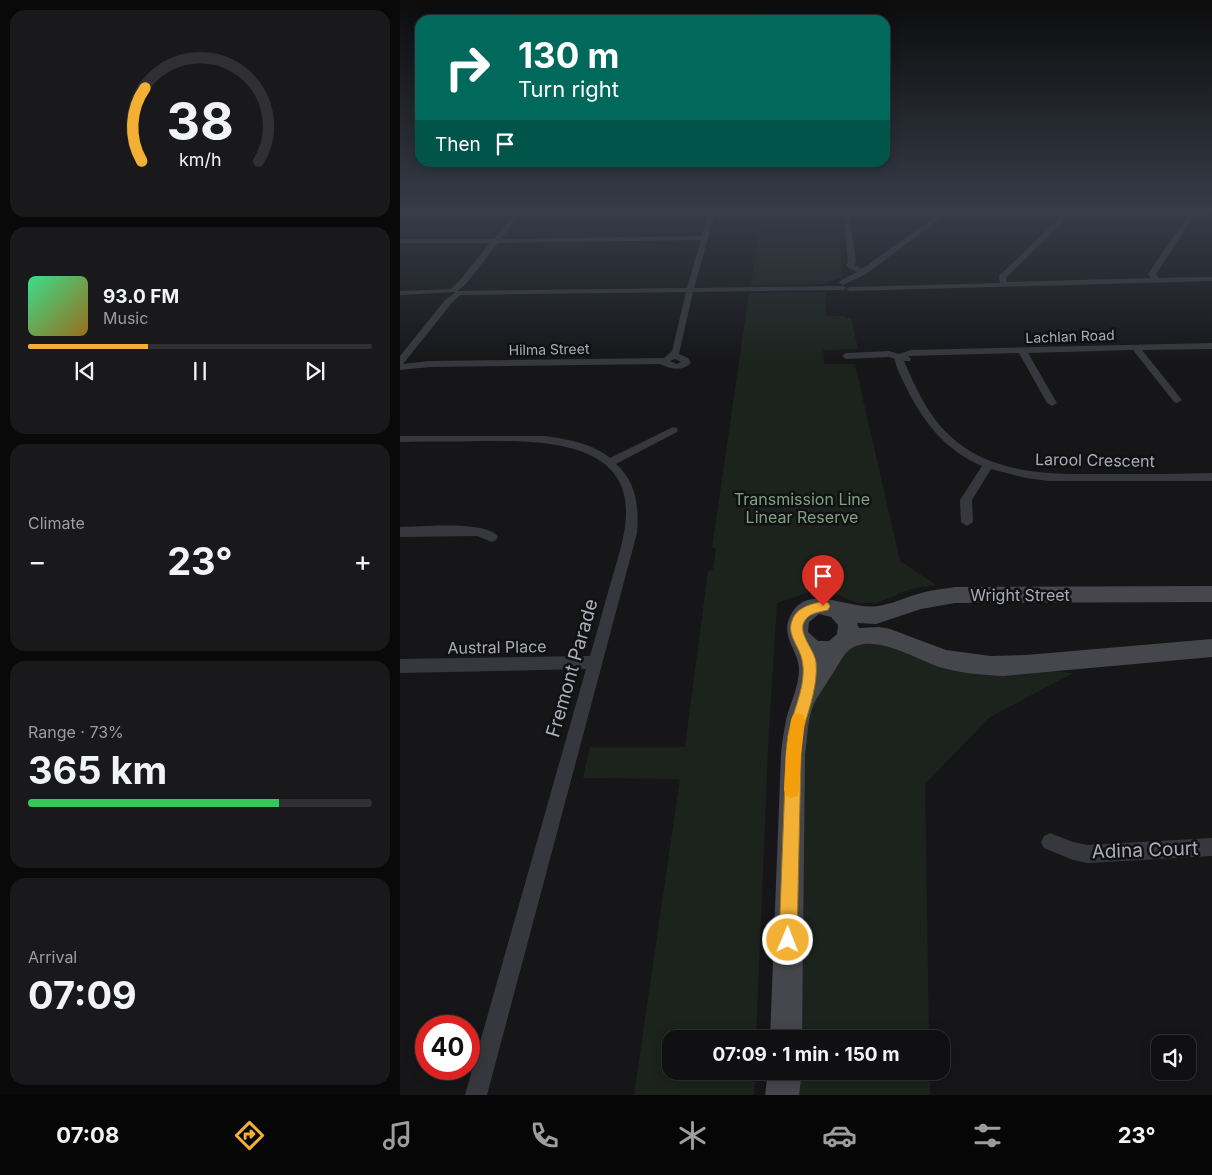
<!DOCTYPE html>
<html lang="en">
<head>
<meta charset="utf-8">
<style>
	body { margin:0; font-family:Inter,sans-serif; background:#19191b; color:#f1f3f6; height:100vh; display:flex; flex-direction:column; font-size:19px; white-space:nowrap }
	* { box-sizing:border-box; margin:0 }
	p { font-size:16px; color:#9c9d9f }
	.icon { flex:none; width:28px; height:28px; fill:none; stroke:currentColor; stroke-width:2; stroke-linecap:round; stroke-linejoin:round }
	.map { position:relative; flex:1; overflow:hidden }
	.side { display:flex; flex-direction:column; gap:10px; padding:10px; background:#09090a; width:400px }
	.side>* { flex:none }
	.guide { position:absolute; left:15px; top:15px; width:475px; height:152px; border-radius:15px; box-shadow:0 2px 12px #0003,0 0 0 1px #303032; background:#00695c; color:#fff; overflow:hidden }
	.controls { position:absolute; left:751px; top:1035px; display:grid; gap:10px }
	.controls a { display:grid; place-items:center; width:45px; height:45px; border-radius:10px; background:#101012; box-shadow:0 2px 12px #0003,0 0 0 1px #303032; font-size:25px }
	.speed { position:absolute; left:15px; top:1015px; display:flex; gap:10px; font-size:25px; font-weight:700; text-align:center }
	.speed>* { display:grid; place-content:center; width:65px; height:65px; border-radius:50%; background:#101012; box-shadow:0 2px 12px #0003,0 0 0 1px #303032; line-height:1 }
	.speed .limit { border:8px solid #d22; background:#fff; color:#111 }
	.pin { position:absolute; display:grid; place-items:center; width:42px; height:42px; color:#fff; margin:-51px -21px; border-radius:50% 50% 50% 0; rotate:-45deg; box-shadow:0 0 5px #0007 }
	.pin .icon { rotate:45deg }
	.me { position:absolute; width:55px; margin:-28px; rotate:1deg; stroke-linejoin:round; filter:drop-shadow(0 0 4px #0008) }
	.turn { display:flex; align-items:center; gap:18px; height:105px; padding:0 20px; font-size:22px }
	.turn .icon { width:65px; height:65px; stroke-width:2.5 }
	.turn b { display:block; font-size:35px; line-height:42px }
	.then { display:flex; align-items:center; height:48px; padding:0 20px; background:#0003; gap:10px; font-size:19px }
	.big { font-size:38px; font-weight:700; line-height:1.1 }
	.side .widget { flex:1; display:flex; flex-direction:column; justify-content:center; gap:8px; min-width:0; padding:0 18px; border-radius:15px; background:#19191b }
	.side .dial { align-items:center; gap:0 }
	.dial svg { height:130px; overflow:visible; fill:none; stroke:#303032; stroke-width:7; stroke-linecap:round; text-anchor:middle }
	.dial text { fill:#f1f3f6; stroke:none }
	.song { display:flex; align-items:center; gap:15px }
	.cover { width:60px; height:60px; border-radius:8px; background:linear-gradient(135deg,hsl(150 70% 55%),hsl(40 70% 35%)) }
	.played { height:5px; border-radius:2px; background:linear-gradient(90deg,#f2b134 35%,#303032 35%) }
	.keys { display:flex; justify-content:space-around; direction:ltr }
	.heat { display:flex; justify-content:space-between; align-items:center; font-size:28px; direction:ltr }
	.charge { height:8px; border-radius:4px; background:linear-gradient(90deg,#34c759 73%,#303032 0) }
	.trip { position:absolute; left:262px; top:1030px; width:288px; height:50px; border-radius:15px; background:#101012; box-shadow:0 2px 12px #0003,0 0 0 1px #303032; font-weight:700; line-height:50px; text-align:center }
	.tab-bar { display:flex; height:80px; justify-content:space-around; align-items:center; background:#060607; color:#9c9d9f }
	.tab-bar .icon { width:35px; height:35px }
	.tab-bar .active { color:#f2b134 }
	.tab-bar b { font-size:22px; color:#f1f3f6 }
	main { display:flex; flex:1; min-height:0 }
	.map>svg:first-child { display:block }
</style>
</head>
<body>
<main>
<section class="side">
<div class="widget dial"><svg viewBox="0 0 100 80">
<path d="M14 69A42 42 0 1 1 86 69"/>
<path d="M14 69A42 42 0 0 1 16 24" stroke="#f2b134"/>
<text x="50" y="56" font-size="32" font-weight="700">38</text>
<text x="50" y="72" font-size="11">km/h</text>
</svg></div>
<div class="widget">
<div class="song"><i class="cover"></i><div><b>93.0 FM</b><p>Music</p></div></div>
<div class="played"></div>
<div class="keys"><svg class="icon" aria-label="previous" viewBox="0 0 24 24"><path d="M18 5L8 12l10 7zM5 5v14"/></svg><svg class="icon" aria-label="pause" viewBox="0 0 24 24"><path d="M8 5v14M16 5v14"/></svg><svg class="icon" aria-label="next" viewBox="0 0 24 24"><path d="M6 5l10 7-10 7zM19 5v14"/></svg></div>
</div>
<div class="widget"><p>Climate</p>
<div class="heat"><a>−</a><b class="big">23°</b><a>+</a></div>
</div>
<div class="widget"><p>Range · 73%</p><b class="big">365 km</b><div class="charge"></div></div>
<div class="widget"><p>Arrival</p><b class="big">07:09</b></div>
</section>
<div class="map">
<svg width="812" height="1095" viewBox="0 0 812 1095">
	<rect width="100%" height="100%" fill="#161618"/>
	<g fill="#1c231d">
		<path d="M362 210H437L443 277 422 284 351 285Z"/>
		<path d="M425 292 426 316H445V318H451L458 349 423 350 424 364H455L500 561 536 585 511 589 477 603H457L430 592 412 591 377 603 368 747 356 1039H271V1071H355L354 1095H234L280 779 183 778 190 747H285L308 571 313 570 316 548H312L349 293Z"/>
		<path d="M469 642 637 670 673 673 590 717 525 784 529 1039H399L402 761 408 722 416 695 444 650Z"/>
		<rect x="399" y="1071" width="131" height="24"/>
	</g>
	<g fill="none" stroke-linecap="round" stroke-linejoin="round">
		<g fill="#37383d" fill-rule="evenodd">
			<path d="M117 210H123L101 239 302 236 310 210H316L294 288 443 286 447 288 443 290 293 292 279 354 288 358 291 363C281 372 271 369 260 364L29 367 0 370V356L45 300 56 292 0 295V291L51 289 60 280 90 243H0V239H94ZM301 240 287 288 57 291 66 284 98 243ZM286 292 272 351 264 358 29 361 3 364 51 304 60 295ZM275 359 281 362 277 364 270 361Z"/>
			<path d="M443 210H449L456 262 454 265 462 269 545 210H552L466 274 443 285 439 283 440 281 457 272 446 266 448 262Z"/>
			<path d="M668 210H675L606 278 607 282 751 278 748 274 792 210H798L756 274 759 278 812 277V281L450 291 446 289 450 287 600 283 599 276Z"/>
			<path d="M812 343V349L742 350 782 400 777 403 774 402 733 350 628 353 657 403 652 406 647 403 619 353 508 356 511 359 510 361H504C515 387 528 415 549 435 594 478 659 474 717 474 749 474 780 474 812 473V481H649L626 478 591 469 572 500 573 522 567 526 561 522 560 500 582 466C545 451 521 419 504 383 501 376 495 366 495 359L489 357 446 359 442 356 446 353 489 351 499 354 511 350Z"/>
			<path d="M273 427 277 428 278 430 277 432 216 464C237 483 239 507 237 533L87 1095H65L186 669 0 673V659L190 656C198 629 205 602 213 575 219 554 226 534 226 512 227 438 131 441 80 441 53 442 27 441 0 442V436H144C166 439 192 443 210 458Z"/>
			<path d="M0 527C20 527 88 520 98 537L96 540 92 542 77 536 0 537Z"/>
			<path d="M650 833 673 842 688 845 812 838V856L688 863 673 860 644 848 641 842 644 836Z"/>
		</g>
		<g fill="#45474d" fill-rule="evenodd">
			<path d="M812 586V602L555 603 521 609 476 624 457 623 459 628 479 627 490 629 546 650 591 656 626 655 812 639V657L603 676C581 675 560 673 539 667 515 659 468 629 446 653 441 659 437 667 433 673 428 681 422 690 417 698 407 714 408 736 405 754L402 1039H370L381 754C382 743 384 731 386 720 390 703 399 687 399 669 399 653 383 638 388 622 402 578 448 611 478 606 492 604 504 598 518 594 530 590 543 589 555 587ZM419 614 431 617 438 625 437 634 429 641H418L408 632 409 622Z"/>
			<path d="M368 1071H402L399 1095H365Z"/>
		</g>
	</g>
	<linearGradient id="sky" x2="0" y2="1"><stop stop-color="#0c0c0d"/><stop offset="0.58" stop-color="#363c48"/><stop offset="1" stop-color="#363c48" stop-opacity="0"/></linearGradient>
	<rect width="812" height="364" fill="url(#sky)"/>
	<path fill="#f2b134" stroke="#9d7322" d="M423 601 428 603 430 606 428 610C420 612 408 613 404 622 398 634 414 649 416 662 418 684 410 706 404 727 402 736 402 745 401 754L397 940 394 946 388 949 381 946 379 940 386 754C387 745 387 736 390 727 395 706 407 682 402 660 400 648 388 636 391 624 395 607 409 605 423 601Z"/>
	<path fill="#f59e0b" d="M398 713 403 715 405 720 401 754 399 790 397 796 391 798 386 796 384 790 386 754 391 720 393 715Z"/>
	<g text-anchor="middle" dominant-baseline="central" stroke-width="5" stroke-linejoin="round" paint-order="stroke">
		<g font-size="14" fill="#a8adb8" stroke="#111113">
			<text transform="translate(670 336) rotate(-2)">Lachlan Road</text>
			<text transform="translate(149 349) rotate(-1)">Hilma Street</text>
		</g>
		<g font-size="16" fill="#a8adb8" stroke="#111113">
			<text transform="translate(695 460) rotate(1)">Larool Crescent</text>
			<text x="620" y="595">Wright Street</text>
			<text transform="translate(97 647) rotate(-1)">Austral Place</text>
		</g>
		<g font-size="16" fill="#7fa381" stroke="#111113">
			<text x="402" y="499">Transmission Line<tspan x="402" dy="18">Linear Reserve</tspan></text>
		</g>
		<g font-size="19" fill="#a8adb8" stroke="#111113">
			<text transform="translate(172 668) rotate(-74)">Fremont Parade</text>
			<text transform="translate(745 850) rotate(-2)">Adina Court</text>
		</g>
	</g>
</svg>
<div class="controls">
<a><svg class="icon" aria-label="sound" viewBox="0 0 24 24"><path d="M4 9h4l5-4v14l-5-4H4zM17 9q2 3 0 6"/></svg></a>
</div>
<div class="speed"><div class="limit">40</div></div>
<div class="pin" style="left:423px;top:606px;background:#d93025"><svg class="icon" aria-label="arrive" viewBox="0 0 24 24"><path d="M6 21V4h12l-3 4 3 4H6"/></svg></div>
<svg class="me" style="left:388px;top:940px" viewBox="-20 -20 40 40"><circle r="17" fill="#f2b134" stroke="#fff" stroke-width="3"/><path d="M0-11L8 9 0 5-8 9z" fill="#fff"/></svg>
<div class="trip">07:09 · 1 min · 150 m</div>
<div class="guide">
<div class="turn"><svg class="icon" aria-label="right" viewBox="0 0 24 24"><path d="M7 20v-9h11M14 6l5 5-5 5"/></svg><div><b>130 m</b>Turn right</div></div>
<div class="then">Then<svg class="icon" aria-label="arrive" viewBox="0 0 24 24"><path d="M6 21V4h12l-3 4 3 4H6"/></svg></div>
</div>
</div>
</main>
<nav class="tab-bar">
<b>07:08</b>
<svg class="icon active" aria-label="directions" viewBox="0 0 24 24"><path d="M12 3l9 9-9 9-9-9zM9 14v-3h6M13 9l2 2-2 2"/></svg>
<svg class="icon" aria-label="music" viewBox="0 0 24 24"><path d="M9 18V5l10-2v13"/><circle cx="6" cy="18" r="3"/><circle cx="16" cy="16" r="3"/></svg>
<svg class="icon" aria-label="phone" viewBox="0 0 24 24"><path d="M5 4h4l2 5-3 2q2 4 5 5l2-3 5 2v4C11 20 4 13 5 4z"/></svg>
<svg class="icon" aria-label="climate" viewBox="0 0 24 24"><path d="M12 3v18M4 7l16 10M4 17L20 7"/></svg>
<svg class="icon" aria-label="car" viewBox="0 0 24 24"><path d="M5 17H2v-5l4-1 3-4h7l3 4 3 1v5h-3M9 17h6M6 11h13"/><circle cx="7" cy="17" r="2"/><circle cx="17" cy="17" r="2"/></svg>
<svg class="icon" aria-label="filters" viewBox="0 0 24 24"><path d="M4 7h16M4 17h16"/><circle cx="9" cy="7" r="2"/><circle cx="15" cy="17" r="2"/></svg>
<b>23°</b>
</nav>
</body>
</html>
